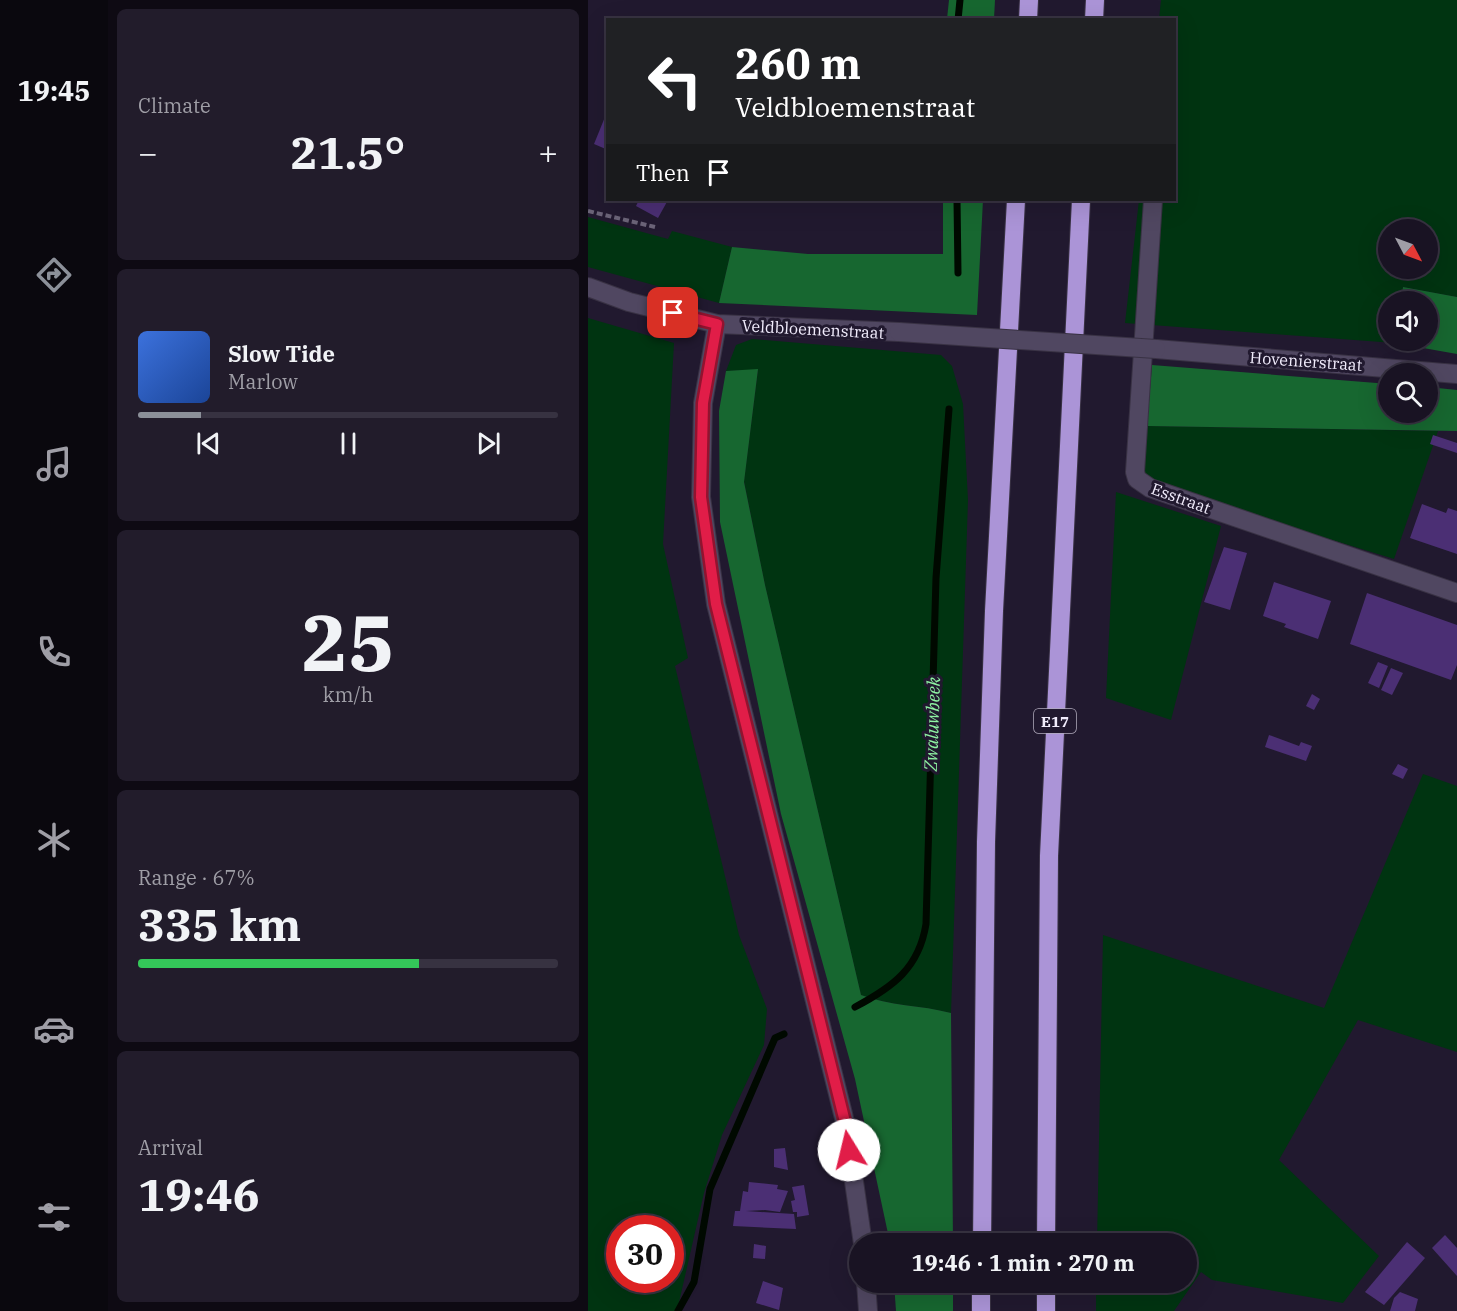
<!DOCTYPE html>
<html lang="en">
<head>
<meta charset="utf-8">
<style>
	body { margin:0; font-family:"IBM Plex Serif",serif; background:#221c2b; color:#f1f3f6; height:100vh; display:flex; flex-direction:column; font-size:22px; white-space:nowrap }
	* { box-sizing:border-box; margin:0 }
	p { font-size:20px; color:#9f9ea6 }
	.icon { flex:none; width:33px; height:33px; fill:none; stroke:currentColor; stroke-width:2; stroke-linecap:round; stroke-linejoin:round }
	.map { position:relative; flex:1; overflow:hidden }
	.drawer { display:flex; flex-direction:column; gap:9px; padding:9px; background:#0e0a13; width:480px }
	.drawer>* { flex:none }
	.top-card { position:absolute; left:18px; top:18px; width:570px; height:183px; border-radius:0px; box-shadow:0 6px 24px #0002,0 0 0 2px #373241; background:#202124; color:#fff; overflow:hidden }
	.needle { width:39px; rotate:131deg }
	.buttons { position:absolute; left:790px; top:219px; display:grid; gap:12px }
	.buttons a { display:grid; place-items:center; width:60px; height:60px; border-radius:50%; background:#191323; box-shadow:0 6px 24px #0002,0 0 0 2px #373241; font-size:30px }
	.speed { position:absolute; left:18px; top:1215px; display:flex; gap:12px; font-size:30px; font-weight:700; text-align:center }
	.speed>* { display:grid; place-content:center; width:78px; height:78px; border-radius:50%; background:#191323; box-shadow:0 6px 24px #0002,0 0 0 2px #373241; line-height:1 }
	.speed .limit { border:9px solid #d22; background:#fff; color:#111 }
	.pin { position:absolute; display:grid; place-items:center; width:51px; height:51px; color:#fff; margin:-26px; border-radius:12px; box-shadow:0 3px 9px #0006 }
	.me { position:absolute; width:66px; margin:-33px; rotate:351deg; stroke-linejoin:round; filter:drop-shadow(0 0 4px #0008) }
	.turn { display:flex; align-items:center; gap:21px; height:126px; padding:0 30px; font-size:27px }
	.turn .icon { width:78px; height:78px; stroke-width:2.5 }
	.turn b { display:block; font-size:42px; line-height:51px }
	.then { display:flex; align-items:center; height:57px; padding:0 30px; background:#0003; gap:12px; font-size:22px }
	.big { font-size:45px; font-weight:800; line-height:1.1 }
	.drawer .tile { flex:1; display:flex; flex-direction:column; justify-content:center; gap:9px; min-width:0; padding:0 21px; border-radius:9px; background:#221c2b }
	.drawer .dial { align-items:center; gap:0 }
	.dial b { font-size:78px; line-height:1 }
	.song { display:flex; align-items:center; gap:18px }
	.cover { width:72px; height:72px; border-radius:9px; background:linear-gradient(135deg,hsl(220 70% 55%),hsl(220 70% 35%)) }
	.played { height:6px; border-radius:3px; background:linear-gradient(90deg,#8c9099 15%,#373241 15%) }
	.keys { display:flex; justify-content:space-around; direction:ltr }
	.heat { display:flex; justify-content:space-between; align-items:center; font-size:33px; direction:ltr }
	.charge { height:9px; border-radius:4px; background:linear-gradient(90deg,#34c759 67%,#373241 0) }
	.trip { position:absolute; left:261px; top:1233px; width:348px; height:60px; border-radius:30px; background:#191323; box-shadow:0 6px 24px #0002,0 0 0 2px #373241; font-weight:800; line-height:60px; text-align:center }
	main { display:flex; flex:1; min-height:0 }
	.tab-bar { display:flex; flex-direction:column; width:108px; justify-content:space-around; align-items:center; background:#0a080e; color:#9f9ea6 }
	.tab-bar .icon { width:42px; height:42px }
	.tab-bar .on { color:#8c9099 }
	.tab-bar b { font-size:27px; color:#f1f3f6 }
	.map>svg:first-child { display:block }
</style>
</head>
<body>
<main>
<nav class="tab-bar">
<b>19:45</b>
<svg class="icon on" aria-label="directions" viewBox="0 0 24 24"><path d="M12 3l9 9-9 9-9-9zM9 14v-3h6M13 9l2 2-2 2"/></svg>
<svg class="icon" aria-label="music" viewBox="0 0 24 24"><path d="M9 18V5l10-2v13"/><circle cx="6" cy="18" r="3"/><circle cx="16" cy="16" r="3"/></svg>
<svg class="icon" aria-label="phone" viewBox="0 0 24 24"><path d="M5 4h4l2 5-3 2q2 4 5 5l2-3 5 2v4C11 20 4 13 5 4z"/></svg>
<svg class="icon" aria-label="climate" viewBox="0 0 24 24"><path d="M12 3v18M4 7l16 10M4 17L20 7"/></svg>
<svg class="icon" aria-label="car" viewBox="0 0 24 24"><path d="M5 17H2v-5l4-1 3-4h7l3 4 3 1v5h-3M9 17h6M6 11h13"/><circle cx="7" cy="17" r="2"/><circle cx="17" cy="17" r="2"/></svg>
<svg class="icon" aria-label="filters" viewBox="0 0 24 24"><path d="M4 7h16M4 17h16"/><circle cx="9" cy="7" r="2"/><circle cx="15" cy="17" r="2"/></svg>
</nav>
<section class="drawer">
<div class="tile"><p>Climate</p>
<div class="heat"><a>−</a><b class="big">21.5°</b><a>+</a></div>
</div>
<div class="tile">
<div class="song"><i class="cover"></i><div><b>Slow Tide</b><p>Marlow</p></div></div>
<div class="played"></div>
<div class="keys"><svg class="icon" aria-label="previous" viewBox="0 0 24 24"><path d="M18 5L8 12l10 7zM5 5v14"/></svg><svg class="icon" aria-label="pause" viewBox="0 0 24 24"><path d="M8 5v14M16 5v14"/></svg><svg class="icon" aria-label="next" viewBox="0 0 24 24"><path d="M6 5l10 7-10 7zM19 5v14"/></svg></div>
</div>
<div class="tile dial"><b>25</b><p>km/h</p></div>
<div class="tile"><p>Range · 67%</p><b class="big">335 km</b><div class="charge"></div></div>
<div class="tile"><p>Arrival</p><b class="big">19:46</b></div>
</section>
<div class="map">
<svg width="869" height="1311" viewBox="0 0 869 1311">
	<rect width="100%" height="100%" fill="#21192f"/>
	<g fill="#003411" fill-rule="evenodd">
		<path d="M573 0H869V297L815 287 813 301 801 302V340L808 341 807 343 537 323 551 200H586V20L571 19ZM801 230H840V268H801Z"/>
		<path d="M0 217 80 239 84 231 144 247 131 303 0 267Z"/>
		<path d="M0 318 86 343 75 544 100 658 87 666 151 935 179 1009 176 1045 134 1135 116 1193 89 1311H0ZM82 1228V1280H32V1228Z"/>
		<path d="M164 339 353 355 364 366 375 404 380 500 363 1013C333 1005 302 1006 273 995L177 585 156 481 170 370 138 371 148 345Z"/>
		<path d="M559 426 850 431 806 559 559 483 554 478Z"/>
		<path d="M528 492 633 526 583 720 518 698Z"/>
		<path d="M835 774 869 786V1052L770 1020 691 1160 791 1256 755 1303 624 1280 613 1272 586 1311H508V1283L598 1282V1244L509 1243 515 935 736 1008Z"/>
	</g>
	<g fill="#176730">
		<path d="M361 0H407L406 19H359Z"/>
		<path d="M355 200H395L389 315 131 303 144 247 220 254H355Z"/>
		<path d="M815 287 869 297V354L807 343 808 341 840 340V302L813 301Z"/>
		<path d="M564 365 801 384V412H840V387L869 390V431L559 426Z"/>
		<path d="M170 369 156 482 177 585 273 995C301 1006 333 1005 363 1013L365 1243H302L267 1079 193 814 132 522 131 411 138 371Z"/>
		<path d="M306 1283H365V1311H308Z"/>
	</g>
	<g fill="none" stroke-linecap="round" stroke-linejoin="round">
		<g stroke="#000900" stroke-width="7">
			<path d="M370 20 372 0"/>
			<path d="M369 200 370 273"/>
			<path d="M267 1007C305 987 331 968 338 924L348 578 361 409"/>
			<path d="M90 1311 106 1282 122 1189 187 1038 196 1034"/>
		</g>
	</g>
	<g fill="#4b2f74">
		<path d="M19 112H20V150L6 144Z"/>
		<path d="M51 200H80L70 218 48 206Z"/>
		<path d="M845 435 869 443V453L842 444Z"/>
		<path d="M834 504 858 513 860 508 869 511V554L822 538Z"/>
		<path d="M636 547 659 553 642 610 616 602Z"/>
		<path d="M686 582 743 601 730 639 696 627 698 624 675 616Z"/>
		<path d="M779 593 869 625V665L863 680 762 644Z"/>
		<path d="M790 662 800 666 791 688 780 683Z"/>
		<path d="M803 668 815 673 804 695 793 690Z"/>
		<path d="M724 694 732 699 726 710 718 706Z"/>
		<path d="M681 735 711 746 713 742 724 746 718 761 677 747Z"/>
		<path d="M810 764 820 769 815 779 804 774Z"/>
		<path d="M197 1148 200 1170 186 1167V1149Z"/>
		<path d="M161 1182 190 1185 189 1189 200 1191 192 1212 177 1210 158 1211 206 1214 208 1229 145 1226 147 1211H152L155 1191 160 1192Z"/>
		<path d="M216 1185 221 1215 209 1217V1212H205L203 1201 207 1200 204 1187Z"/>
		<path d="M857 1235 869 1248V1276L844 1248Z"/>
		<path d="M819 1242 837 1258 796 1305 777 1292Z"/>
		<path d="M166 1244 178 1246 177 1259 165 1258Z"/>
		<path d="M175 1281 195 1288 191 1310 168 1303Z"/>
		<path d="M812 1292 830 1299 827 1311H802L806 1298Z"/>
	</g>
	<g fill="none" stroke-linecap="round" stroke-linejoin="round">
		<g stroke="#393244" stroke-width="20">
			<g id="minor">
				<path d="M565 200 547 472 549 479 562 488 869 593"/>
				<path d="M0 287 41 302 129 324 311 332"/>
				<path d="M129 324 115 403 113 497 128 604 258 1126 275 1244"/>
				<path d="M568 349 869 374"/>
				<path d="M278 1282 280 1311"/>
			</g>
		</g>
		<g stroke="#393244" stroke-width="20">
			<g id="motorway">
				<path d="M440 20 441 0"/>
				<path d="M506 20 507 0"/>
				<path d="M394 1244 398 842 406 611 428 200"/>
				<path d="M458 1244 461 856 493 200"/>
				<path d="M393 1311V1282"/>
				<path d="M458 1311V1282"/>
			</g>
		</g>
		<path stroke="#6b6478" stroke-width="4" stroke-dasharray="6 3" stroke-linecap="butt" d="M0 211 67 227"/>
		<use href="#minor" stroke="#504761" stroke-width="18"/>
		<use href="#motorway" stroke="#ab94d7" stroke-width="18"/>
		<g stroke="#393244" stroke-width="20" stroke-linecap="butt">
			<path id="minor-bridge" d="M311 332 568 349"/>
		</g>
		<use href="#minor-bridge" stroke="#504761" stroke-width="18"/>
	</g>
	<g fill="none" stroke-linecap="round" stroke-linejoin="round">
		<g stroke="#92132f" stroke-width="15">
			<path id="route" d="M85 313 129 324 115 403 113 497 128 604 258 1126 261 1150"/>
		</g>
		<use href="#route" stroke="#e11d48" stroke-width="10"/>
	</g>
	<g text-anchor="middle" dominant-baseline="central" stroke-width="6" stroke-linejoin="round" paint-order="stroke">
		<rect fill="#21192f" stroke="#b3adbe" stroke-width="1.5" x="446" y="709" width="42" height="24" rx="4.5"/>
		<g font-size="15" font-weight="bold" fill="#f1ecfc">
			<text x="467" y="721">E17</text>
		</g>
		<g font-size="16" fill="#f1ecfc" stroke="#21192f">
			<text transform="translate(225 329) rotate(3)">Veldbloemenstraat</text>
			<text transform="translate(718 361) rotate(4)">Hovenierstraat</text>
			<text transform="translate(593 498) rotate(20)">Esstraat</text>
		</g>
		<g font-size="18" font-style="italic" fill="#8ff3a3" stroke="#21192f">
			<text transform="translate(344 724) rotate(-88)">Zwaluwbeek</text>
		</g>
	</g>
</svg>
<div class="buttons">
<a><svg class="needle" viewBox="-14 -14 28 28"><path d="M0-13l5 13h-10z" fill="#e53935"/><path d="M0 13l5-13h-10z" fill="#9f9ea6"/></svg></a>
<a><svg class="icon" aria-label="sound" viewBox="0 0 24 24"><path d="M4 9h4l5-4v14l-5-4H4zM17 9q2 3 0 6"/></svg></a>
<a><svg class="icon" aria-label="search" viewBox="0 0 24 24"><circle cx="10" cy="10" r="6"/><path d="M15 15l6 6"/></svg></a>
</div>
<div class="speed"><div class="limit">30</div></div>
<div class="pin" style="left:85px;top:313px;background:#d93025"><svg class="icon" aria-label="arrive" viewBox="0 0 24 24"><path d="M6 21V4h12l-3 4 3 4H6"/></svg></div>
<svg class="me" style="left:261px;top:1150px" viewBox="-20 -20 40 40"><circle r="19" fill="#fff"/><path d="M0-13L10 11 0 6-10 11z" fill="#e11d48"/></svg>
<div class="trip">19:46 · 1 min · 270 m</div>
<div class="top-card">
<div class="turn"><svg class="icon" aria-label="left" viewBox="0 0 24 24"><path d="M17 20v-9H6M10 6l-5 5 5 5"/></svg><div><b>260 m</b>Veldbloemenstraat</div></div>
<div class="then">Then<svg class="icon" aria-label="arrive" viewBox="0 0 24 24"><path d="M6 21V4h12l-3 4 3 4H6"/></svg></div>
</div>
</div>
</main>
</body>
</html>
